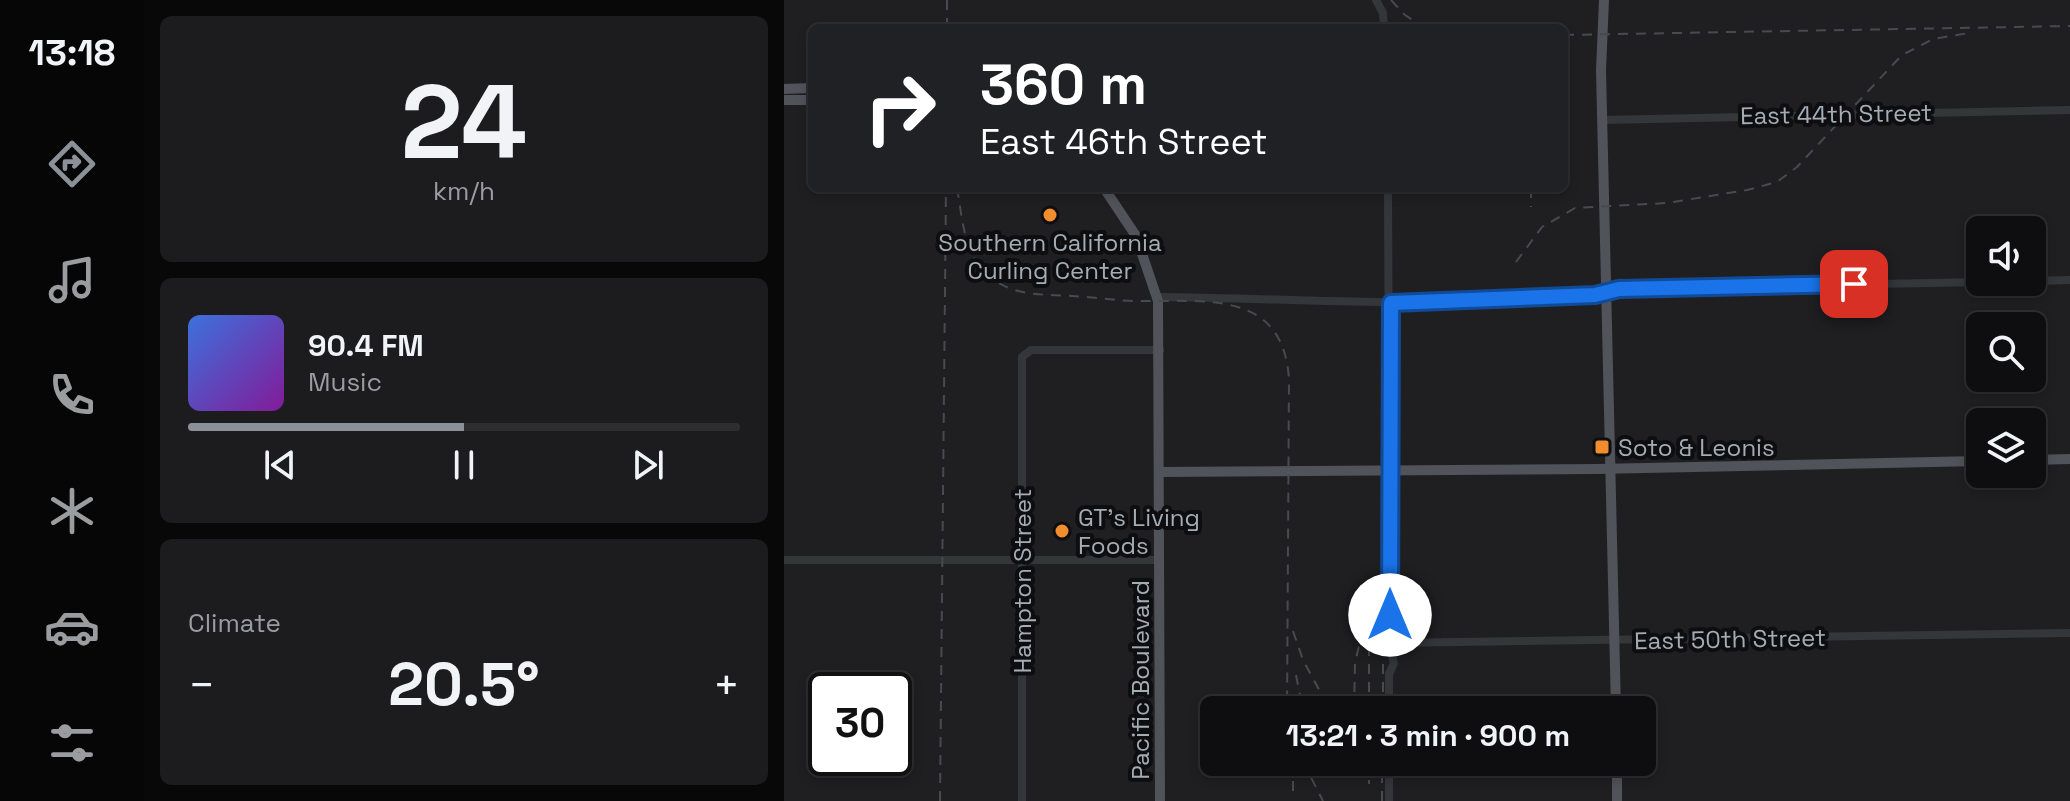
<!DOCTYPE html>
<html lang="en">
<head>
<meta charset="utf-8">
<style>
	body { margin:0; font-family:"Space Grotesk",sans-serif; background:#1c1c1e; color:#f1f3f6; height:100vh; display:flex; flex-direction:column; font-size:30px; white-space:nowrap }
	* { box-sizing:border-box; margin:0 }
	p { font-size:26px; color:#9b9c9f }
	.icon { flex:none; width:44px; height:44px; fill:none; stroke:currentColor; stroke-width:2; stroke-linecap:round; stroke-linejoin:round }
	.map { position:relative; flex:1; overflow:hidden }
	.details { display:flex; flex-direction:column; gap:16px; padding:16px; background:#080809; width:640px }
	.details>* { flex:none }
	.banner { position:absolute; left:24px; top:24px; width:760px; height:168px; border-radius:12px; box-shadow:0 4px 12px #0003,0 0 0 2px #2e2e30; background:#202124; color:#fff; overflow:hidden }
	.tools { position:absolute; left:1182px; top:216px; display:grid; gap:16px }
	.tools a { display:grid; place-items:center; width:80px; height:80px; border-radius:12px; background:#0e0e10; box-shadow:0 4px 12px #0003,0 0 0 2px #2e2e30; font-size:40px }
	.speed { position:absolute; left:24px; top:672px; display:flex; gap:16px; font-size:40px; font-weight:700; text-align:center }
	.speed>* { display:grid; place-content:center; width:104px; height:104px; border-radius:50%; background:#0e0e10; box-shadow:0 4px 12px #0003,0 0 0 2px #2e2e30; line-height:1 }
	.speed .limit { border:4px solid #111; border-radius:12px; background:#fff; color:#111 }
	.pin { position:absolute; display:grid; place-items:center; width:68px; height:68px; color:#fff; margin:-34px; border-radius:16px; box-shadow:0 4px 12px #0006 }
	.me { position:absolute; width:88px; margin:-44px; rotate:0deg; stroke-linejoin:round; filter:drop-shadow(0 0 6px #0008) }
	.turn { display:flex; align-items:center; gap:28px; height:168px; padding:0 40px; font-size:36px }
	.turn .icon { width:104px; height:104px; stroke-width:2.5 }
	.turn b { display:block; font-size:56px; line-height:68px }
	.big { font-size:60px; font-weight:800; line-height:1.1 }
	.details .tile { flex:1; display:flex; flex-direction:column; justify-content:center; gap:12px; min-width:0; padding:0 28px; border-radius:12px; background:#1c1c1e }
	.details .dial { align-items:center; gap:0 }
	.dial b { font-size:104px; line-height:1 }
	.song { display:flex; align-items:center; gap:24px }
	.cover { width:96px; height:96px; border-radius:12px; background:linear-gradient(135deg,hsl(220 70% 55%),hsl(290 70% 35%)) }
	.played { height:8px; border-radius:4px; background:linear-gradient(90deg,#8c9099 50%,#2e2e30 50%) }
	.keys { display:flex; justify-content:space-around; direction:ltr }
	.heat { display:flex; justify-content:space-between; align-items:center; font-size:44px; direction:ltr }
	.trip { position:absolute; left:416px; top:696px; width:456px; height:80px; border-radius:12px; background:#0e0e10; box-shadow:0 4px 12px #0003,0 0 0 2px #2e2e30; font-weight:800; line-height:80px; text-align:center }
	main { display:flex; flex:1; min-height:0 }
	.tabs { display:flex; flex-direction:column; width:144px; justify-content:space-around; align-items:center; background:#060606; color:#9b9c9f }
	.tabs .icon { width:56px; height:56px }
	.tabs .active { color:#8c9099 }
	.tabs b { font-size:36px; color:#f1f3f6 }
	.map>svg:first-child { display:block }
</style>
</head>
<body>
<main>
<nav class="tabs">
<b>13:18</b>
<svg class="icon active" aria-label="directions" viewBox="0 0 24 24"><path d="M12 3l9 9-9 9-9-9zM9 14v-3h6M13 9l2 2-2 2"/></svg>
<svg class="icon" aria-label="music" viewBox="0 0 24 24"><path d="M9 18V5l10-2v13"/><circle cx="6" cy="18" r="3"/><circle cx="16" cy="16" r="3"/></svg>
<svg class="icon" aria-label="phone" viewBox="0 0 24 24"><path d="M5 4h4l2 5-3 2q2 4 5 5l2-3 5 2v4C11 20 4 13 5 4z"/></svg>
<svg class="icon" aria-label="climate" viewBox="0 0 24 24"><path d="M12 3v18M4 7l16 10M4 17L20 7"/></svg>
<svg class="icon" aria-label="car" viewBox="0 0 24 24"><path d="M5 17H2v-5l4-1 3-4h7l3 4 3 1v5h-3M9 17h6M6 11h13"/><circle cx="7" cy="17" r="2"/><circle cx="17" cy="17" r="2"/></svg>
<svg class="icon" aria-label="filters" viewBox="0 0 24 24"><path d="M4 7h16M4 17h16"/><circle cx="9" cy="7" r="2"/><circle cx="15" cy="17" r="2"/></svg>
</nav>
<section class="details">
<div class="tile dial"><b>24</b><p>km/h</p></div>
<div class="tile">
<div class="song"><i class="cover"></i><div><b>90.4 FM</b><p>Music</p></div></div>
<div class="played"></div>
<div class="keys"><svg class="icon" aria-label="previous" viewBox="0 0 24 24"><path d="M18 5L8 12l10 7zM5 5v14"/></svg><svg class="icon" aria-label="pause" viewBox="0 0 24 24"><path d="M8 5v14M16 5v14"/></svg><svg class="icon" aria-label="next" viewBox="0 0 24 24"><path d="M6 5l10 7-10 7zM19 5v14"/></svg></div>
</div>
<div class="tile"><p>Climate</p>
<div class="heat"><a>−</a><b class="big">20.5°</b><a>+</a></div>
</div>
</section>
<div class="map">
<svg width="1286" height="801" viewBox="0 0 1286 801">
	<rect width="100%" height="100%" fill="#131315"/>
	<path fill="#1f1f22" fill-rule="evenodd" d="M0 0H1286V801H0ZM28 28H780V188H28ZM1196 230H1248V282H1196ZM1196 326H1248V378H1196ZM1196 422H1248V474H1196ZM42 690H110V758H42ZM430 710H858V762H430Z"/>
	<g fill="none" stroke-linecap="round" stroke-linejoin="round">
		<g stroke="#34363a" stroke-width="8">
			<path d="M592 0 599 13 600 28"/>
			<path d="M819 120 1286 110"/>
			<path d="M604 188 606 650 610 663 605 674V710"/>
			<path d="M1248 281 1286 280"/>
			<path d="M374 297C490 298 604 306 720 300 759 298 798 298 835 289L1196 282"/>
			<path d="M0 560H376"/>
			<path d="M606 643 1286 633"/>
			<path d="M605 762V801"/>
			<path d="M238 801V357L247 350H376"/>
		</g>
		<g stroke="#505359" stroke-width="10">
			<path d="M820 0 817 70 832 710"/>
			<path d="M0 89 28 88"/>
			<path d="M0 100H28"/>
			<path d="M320 188 352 236 374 301 376 801"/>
			<path d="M1248 460 1286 459"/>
			<path d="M376 472 812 469 1196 461"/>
			<path d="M833 762V801"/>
		</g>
		<g stroke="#474a4f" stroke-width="2" stroke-dasharray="10 8" stroke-linecap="butt">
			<path d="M607 0 621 15 641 28"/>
			<path d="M163 28V0"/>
			<path d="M780 35 1286 26"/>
			<path d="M173 188C178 215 179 247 198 269 223 297 254 294 288 296 310 297 332 301 355 301 421 302 499 289 505 379L503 710"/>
			<path d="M747 188V207"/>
			<path d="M732 262 758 227 791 208 883 203 963 190 993 182 1013 167 1118 55 1149 39 1185 33"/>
			<path d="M509 631 519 660 546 710"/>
			<path d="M512 675 519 710"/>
			<path d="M570 710 571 663 592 572"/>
			<path d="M585 710V634"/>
			<path d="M599 710V523"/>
			<path d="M519 762 539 801"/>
			<path d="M542 762 550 777"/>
			<path d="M585 762V784"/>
			<path d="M570 772V762"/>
			<path d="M509 791V762"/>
			<path d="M156 801 162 188"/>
			<path d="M598 801V762"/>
		</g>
	</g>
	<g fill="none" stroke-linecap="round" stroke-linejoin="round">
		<g stroke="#114b97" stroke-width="20">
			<path id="route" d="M606 615 607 303 811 295 835 289 1070 284"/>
		</g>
		<use href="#route" stroke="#1a73e8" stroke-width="14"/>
	</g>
	<g fill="#f28d2d" stroke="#0e0e10" stroke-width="3">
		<circle cx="266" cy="215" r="8"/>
		<rect x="810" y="439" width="16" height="16" rx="4"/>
		<circle cx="278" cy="531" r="8"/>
	</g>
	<g text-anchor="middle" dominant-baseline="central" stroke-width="8" stroke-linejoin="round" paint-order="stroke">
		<g font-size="24" fill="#a4acb5" stroke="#0e0e10">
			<text transform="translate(1052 114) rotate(-1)">East 44th Street</text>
			<text transform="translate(238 581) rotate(-90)">Hampton Street</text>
			<text transform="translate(946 639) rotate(-1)">East 50th Street</text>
			<text transform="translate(356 680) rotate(-90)">Pacific Boulevard</text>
		</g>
		<g font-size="24" fill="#a4acb5" stroke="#0e0e10" text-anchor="start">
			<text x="266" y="242" text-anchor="middle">Southern California<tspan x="266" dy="28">Curling Center</tspan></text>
			<text x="834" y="447">Soto &amp; Leonis</text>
			<text x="294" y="517">GT's Living<tspan x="294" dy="28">Foods</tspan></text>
		</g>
	</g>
</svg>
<div class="tools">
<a><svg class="icon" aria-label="sound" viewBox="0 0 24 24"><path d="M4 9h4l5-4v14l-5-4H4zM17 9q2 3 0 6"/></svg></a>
<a><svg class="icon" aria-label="search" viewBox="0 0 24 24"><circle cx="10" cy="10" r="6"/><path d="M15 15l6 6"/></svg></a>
<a><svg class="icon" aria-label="layers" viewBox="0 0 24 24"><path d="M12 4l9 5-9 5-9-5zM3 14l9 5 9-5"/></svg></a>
</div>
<div class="speed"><div class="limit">30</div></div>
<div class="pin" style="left:1070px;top:284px;background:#d93025"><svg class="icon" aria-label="arrive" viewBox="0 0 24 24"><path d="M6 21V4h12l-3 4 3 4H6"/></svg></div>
<svg class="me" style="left:606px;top:615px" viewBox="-20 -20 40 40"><circle r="19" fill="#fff"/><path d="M0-13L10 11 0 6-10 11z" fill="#1a73e8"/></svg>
<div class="trip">13:21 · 3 min · 900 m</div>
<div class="banner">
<div class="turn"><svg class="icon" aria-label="right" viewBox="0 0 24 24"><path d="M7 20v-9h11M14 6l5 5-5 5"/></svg><div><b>360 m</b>East 46th Street</div></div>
</div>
</div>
</main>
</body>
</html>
